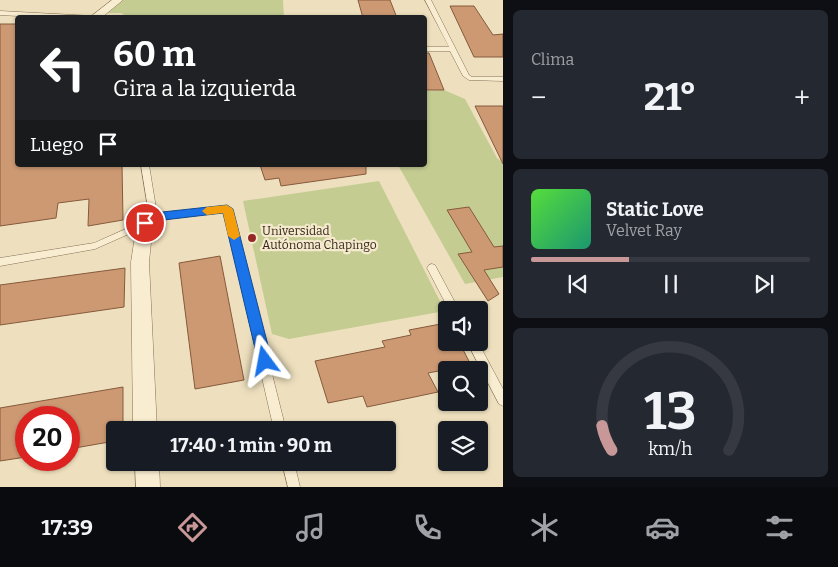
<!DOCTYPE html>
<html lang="es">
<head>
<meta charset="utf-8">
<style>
	body { margin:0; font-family:Bitter,serif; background:#242831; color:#f1f3f6; height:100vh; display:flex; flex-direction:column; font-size:19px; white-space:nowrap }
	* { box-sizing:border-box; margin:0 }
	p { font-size:16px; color:#9ea1a6 }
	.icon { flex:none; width:28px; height:28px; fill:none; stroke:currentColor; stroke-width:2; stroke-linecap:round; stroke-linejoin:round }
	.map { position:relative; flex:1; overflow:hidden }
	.details { display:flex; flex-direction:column; gap:10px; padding:10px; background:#0d0f14; width:335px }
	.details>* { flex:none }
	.guide { position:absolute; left:15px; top:15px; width:412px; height:152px; border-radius:5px; box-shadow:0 1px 4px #0004; background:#202124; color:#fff; overflow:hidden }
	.tools { position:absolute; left:438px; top:301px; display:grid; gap:10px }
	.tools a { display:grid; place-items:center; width:50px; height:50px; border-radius:5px; background:#171b24; box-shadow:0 1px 4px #0004; font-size:25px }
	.speed { position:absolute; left:15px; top:406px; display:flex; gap:10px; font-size:25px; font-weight:700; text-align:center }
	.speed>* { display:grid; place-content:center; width:65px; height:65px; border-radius:50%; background:#171b24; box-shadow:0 1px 4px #0004; line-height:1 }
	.speed .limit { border:8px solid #d22; background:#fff; color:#111 }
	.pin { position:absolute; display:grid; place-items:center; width:42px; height:42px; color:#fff; margin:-21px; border:2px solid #fff; border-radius:50%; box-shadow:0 1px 5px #0007 }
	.me { position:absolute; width:55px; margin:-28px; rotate:347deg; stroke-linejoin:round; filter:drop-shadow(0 0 4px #0008) }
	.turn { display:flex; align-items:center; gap:18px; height:105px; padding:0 15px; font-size:22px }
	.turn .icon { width:65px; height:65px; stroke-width:2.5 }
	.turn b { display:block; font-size:35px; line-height:42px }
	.then { display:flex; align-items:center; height:48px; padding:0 15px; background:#0003; gap:10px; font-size:19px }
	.big { font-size:38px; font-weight:700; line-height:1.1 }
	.details .tile { flex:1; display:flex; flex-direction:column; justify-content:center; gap:8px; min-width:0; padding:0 18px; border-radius:8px; background:#242831 }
	.details .dial { align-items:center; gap:0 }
	.dial svg { height:130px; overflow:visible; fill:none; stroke:#363941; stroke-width:7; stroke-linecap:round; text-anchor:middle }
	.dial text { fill:#f1f3f6; stroke:none }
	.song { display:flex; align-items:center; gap:15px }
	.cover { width:60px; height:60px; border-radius:8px; background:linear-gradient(135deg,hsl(110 70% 55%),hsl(160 70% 35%)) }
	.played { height:5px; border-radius:2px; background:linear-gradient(90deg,#c89798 35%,#363941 35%) }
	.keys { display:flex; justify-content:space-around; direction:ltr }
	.heat { display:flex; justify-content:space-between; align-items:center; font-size:28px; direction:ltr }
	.trip { position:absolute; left:106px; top:421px; width:290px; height:50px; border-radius:5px; background:#171b24; box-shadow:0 1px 4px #0004; font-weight:700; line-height:50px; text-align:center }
	.menu { display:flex; height:80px; justify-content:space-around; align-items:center; background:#090b0e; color:#9ea1a6 }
	.menu .icon { width:35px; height:35px }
	.menu .selected { color:#c89798 }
	.menu b { font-size:22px; color:#f1f3f6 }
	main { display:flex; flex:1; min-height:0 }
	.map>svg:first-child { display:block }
</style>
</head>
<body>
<main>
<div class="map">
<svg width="503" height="487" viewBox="0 0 503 487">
	<rect width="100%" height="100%" fill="#eee0be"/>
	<g fill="#c4cc92">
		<path d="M111 0H283L284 17 130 18 121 13H105Z"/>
		<path d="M444 90 465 99 497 158 503 163V277L465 284 398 165H425V91Z"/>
		<path d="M379 181 445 311 289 339 272 334 243 201Z"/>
	</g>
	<g fill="#cd9973" stroke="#855a3c">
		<path d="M358 0H390L397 18H363Z"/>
		<path d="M450 6H474L493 35 503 34V57H474Z"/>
		<path d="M0 24H18V165H122L123 220 88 226 89 199 58 203 56 218 0 226Z"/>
		<path d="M425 53H429L444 90H425Z"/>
		<path d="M475 106H503V164Z"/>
		<path d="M260 165H366V174L281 186 279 178 265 180Z"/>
		<path d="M469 207 494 247 503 246V267L484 270 499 294 488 301 458 254 472 252 447 210Z"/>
		<path d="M220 256 244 380 195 389 179 263Z"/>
		<path d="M125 268 124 307 0 325V285Z"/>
		<path d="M446 323V342H459L471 365 428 373 438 392 367 407 363 396 328 403 315 361 385 347 382 341 411 335 409 330Z"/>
		<path d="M123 387V430H115V441L69 449V418H26V457L0 461V408Z"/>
	</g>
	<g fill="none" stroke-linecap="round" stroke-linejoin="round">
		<g stroke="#867057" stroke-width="1">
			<g id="lane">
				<path d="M425 0H431L469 75 472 77H503V81L469 80 463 76 450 51H425V47H449Z"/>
				<path d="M0 11 93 16 95 18H54L0 15Z"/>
				<path d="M141 165H149L157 214 227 206 231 209 286 430H274L224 212 153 221 150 220Z"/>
				<path d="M146 220 149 221 150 223 149 225 95 249 0 266V258L94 243Z"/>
				<path d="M432 264 435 265 459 310H449L427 268 429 265Z"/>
				<path d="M467 342H478L503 389V406L499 404Z"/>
				<path d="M282 462H294L300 487H288Z"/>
			</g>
		</g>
		<g stroke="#867057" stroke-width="1">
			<g id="street">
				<path d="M112 0H123L101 18H89Z"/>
				<path d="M145 217 151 219 153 223 149 262 157 430H133L131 262 137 223 139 219Z"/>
				<path d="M135 462H159L160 487H136Z"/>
			</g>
		</g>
		<use href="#lane" fill="#f9edd1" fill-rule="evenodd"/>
		<use href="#street" fill="#f9edd1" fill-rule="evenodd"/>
	</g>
	<path fill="#1a73e8" stroke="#114b97" d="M227 205 233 209 272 361 270 366 265 367 260 366 258 361 223 213 155 221 145 227 140 223 153 213Z"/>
	<path fill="#f59e0b" d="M227 205 233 209 240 236 234 240 228 236 223 213 207 215 202 211 207 207Z"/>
	<circle fill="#952726" stroke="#f5eacd" stroke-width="2" cx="252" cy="238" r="5"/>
	<g text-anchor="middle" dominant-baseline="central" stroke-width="4.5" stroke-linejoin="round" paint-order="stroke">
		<g font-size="12" fill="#35281b" stroke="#f5eacd" text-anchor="start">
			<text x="262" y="231">Universidad<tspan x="262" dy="14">Autónoma Chapingo</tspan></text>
		</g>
	</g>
</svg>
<div class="tools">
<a><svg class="icon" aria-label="sound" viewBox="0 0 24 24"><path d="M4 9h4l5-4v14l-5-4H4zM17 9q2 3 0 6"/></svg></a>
<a><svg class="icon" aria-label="search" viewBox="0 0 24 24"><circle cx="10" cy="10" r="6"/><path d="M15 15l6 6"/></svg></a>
<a><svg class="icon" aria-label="layers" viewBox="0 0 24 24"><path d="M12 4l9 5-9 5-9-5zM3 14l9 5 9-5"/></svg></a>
</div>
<div class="speed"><div class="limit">20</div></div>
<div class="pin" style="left:145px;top:223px;background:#d93025"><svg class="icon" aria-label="arrive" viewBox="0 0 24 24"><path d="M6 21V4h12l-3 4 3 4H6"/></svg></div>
<svg class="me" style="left:265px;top:361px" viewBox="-20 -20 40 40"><path d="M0-17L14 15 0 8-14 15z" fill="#1a73e8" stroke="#fff" stroke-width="4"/></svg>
<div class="trip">17:40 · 1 min · 90 m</div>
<div class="guide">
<div class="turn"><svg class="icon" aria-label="left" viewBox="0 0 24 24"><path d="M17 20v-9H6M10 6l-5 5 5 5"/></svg><div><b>60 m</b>Gira a la izquierda</div></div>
<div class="then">Luego<svg class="icon" aria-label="arrive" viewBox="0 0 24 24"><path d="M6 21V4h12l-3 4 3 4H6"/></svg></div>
</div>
</div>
<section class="details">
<div class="tile"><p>Clima</p>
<div class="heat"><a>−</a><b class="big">21°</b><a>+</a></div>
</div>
<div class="tile">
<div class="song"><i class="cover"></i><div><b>Static Love</b><p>Velvet Ray</p></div></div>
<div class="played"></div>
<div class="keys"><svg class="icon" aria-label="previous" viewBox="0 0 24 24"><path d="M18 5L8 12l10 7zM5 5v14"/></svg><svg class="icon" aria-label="pause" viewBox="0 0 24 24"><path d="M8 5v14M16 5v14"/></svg><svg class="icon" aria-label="next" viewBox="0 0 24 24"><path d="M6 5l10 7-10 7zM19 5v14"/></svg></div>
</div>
<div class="tile dial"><svg viewBox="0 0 100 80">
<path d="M14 69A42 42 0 1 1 86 69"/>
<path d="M14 69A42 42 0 0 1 8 54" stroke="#c89798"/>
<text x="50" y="56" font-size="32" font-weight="700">13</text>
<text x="50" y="72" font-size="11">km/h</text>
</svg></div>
</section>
</main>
<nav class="menu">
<b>17:39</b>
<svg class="icon selected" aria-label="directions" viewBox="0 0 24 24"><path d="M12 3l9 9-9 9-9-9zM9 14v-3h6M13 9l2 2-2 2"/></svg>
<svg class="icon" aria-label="music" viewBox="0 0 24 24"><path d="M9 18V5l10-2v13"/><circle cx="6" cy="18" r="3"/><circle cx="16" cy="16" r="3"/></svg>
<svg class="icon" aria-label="phone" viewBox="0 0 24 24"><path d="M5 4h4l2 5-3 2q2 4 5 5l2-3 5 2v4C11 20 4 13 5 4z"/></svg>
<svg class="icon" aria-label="climate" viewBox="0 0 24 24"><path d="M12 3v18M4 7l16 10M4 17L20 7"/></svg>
<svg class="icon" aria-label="car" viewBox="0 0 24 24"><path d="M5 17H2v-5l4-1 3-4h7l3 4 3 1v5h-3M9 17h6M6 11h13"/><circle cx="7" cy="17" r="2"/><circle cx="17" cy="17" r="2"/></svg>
<svg class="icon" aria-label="filters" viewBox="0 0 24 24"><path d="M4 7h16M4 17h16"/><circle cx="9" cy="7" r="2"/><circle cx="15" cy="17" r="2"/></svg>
</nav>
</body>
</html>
